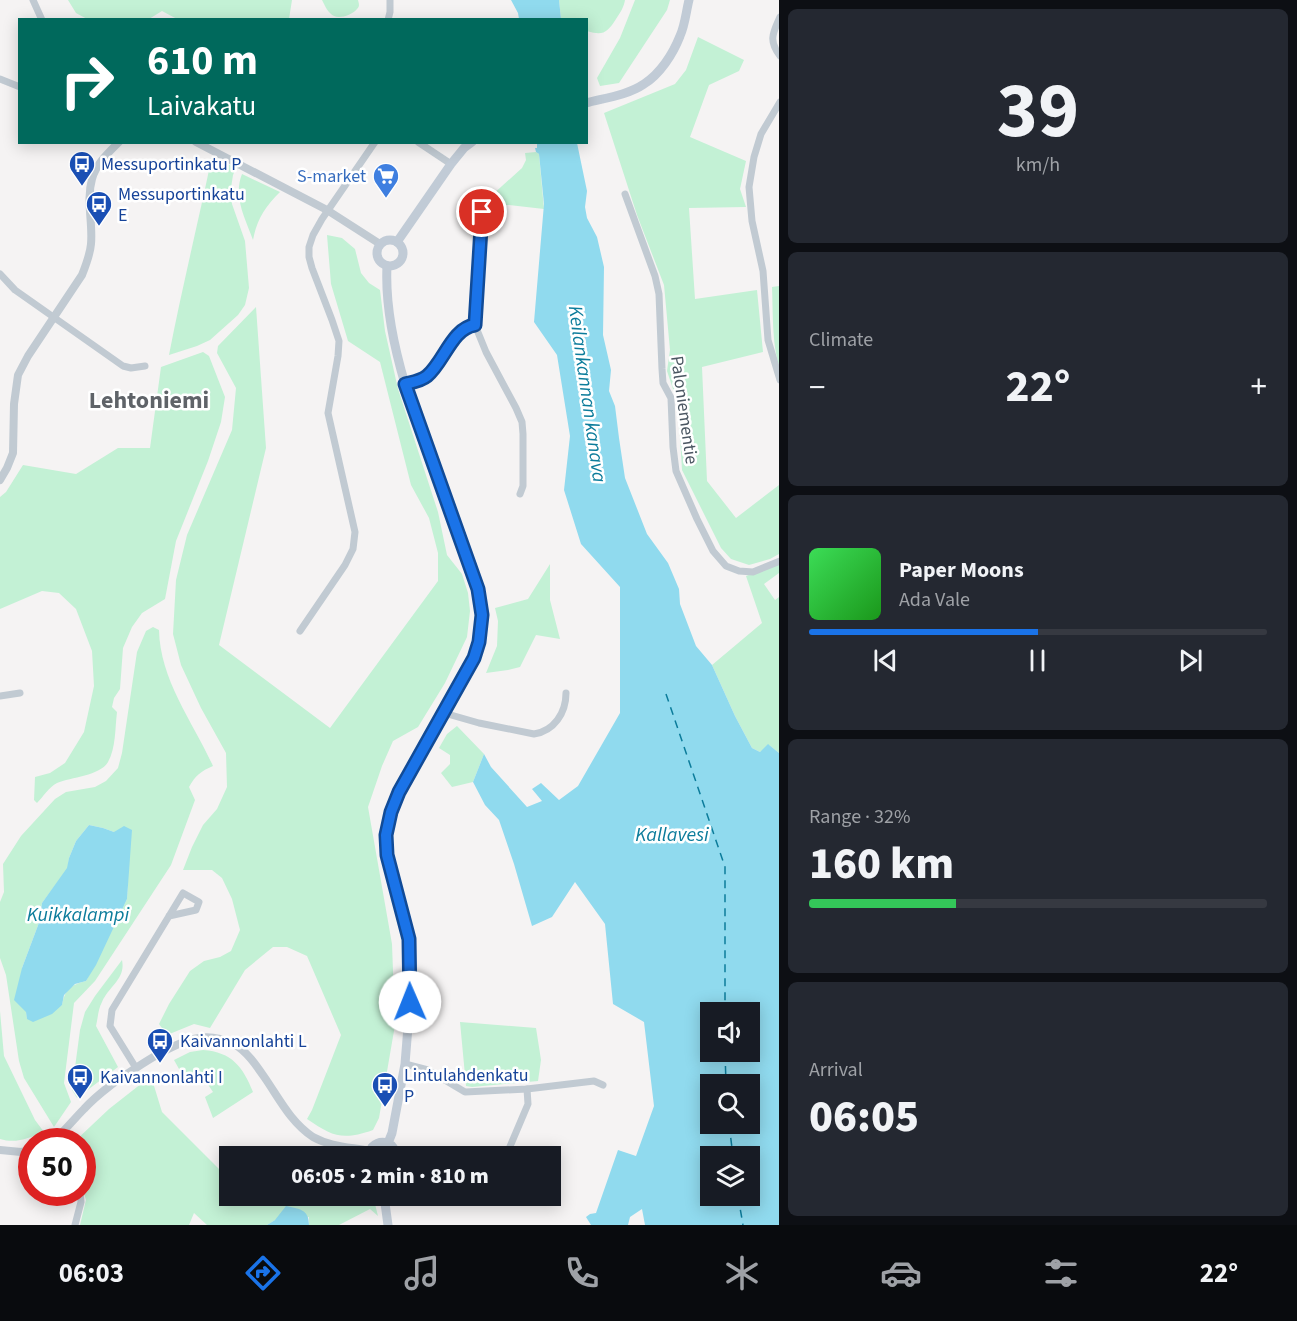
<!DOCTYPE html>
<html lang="en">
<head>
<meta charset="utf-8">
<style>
	body { margin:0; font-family:"Source Sans 3",sans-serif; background:#242831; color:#f1f3f6; height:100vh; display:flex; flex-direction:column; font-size:22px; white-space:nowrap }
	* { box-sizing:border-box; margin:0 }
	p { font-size:20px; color:#9ea1a6 }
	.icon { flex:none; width:33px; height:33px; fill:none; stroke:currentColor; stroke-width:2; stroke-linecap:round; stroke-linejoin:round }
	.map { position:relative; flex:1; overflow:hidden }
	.details { display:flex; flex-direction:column; gap:9px; padding:9px; background:#0d0f14; width:518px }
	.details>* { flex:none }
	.guide { position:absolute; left:18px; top:18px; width:570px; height:126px; border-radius:0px; box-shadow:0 3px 15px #0003; background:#00695c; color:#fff; overflow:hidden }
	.buttons { position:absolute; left:700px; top:1002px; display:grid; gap:12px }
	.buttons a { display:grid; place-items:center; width:60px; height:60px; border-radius:0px; background:#171b24; box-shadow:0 3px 15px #0003; font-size:30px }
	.speed { position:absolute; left:18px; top:1128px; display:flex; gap:12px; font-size:30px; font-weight:700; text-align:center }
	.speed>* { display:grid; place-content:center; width:78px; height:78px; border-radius:50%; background:#171b24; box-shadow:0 3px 15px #0003; line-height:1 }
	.speed .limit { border:9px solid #d22; background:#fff; color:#111 }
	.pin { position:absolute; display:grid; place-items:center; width:51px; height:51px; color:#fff; margin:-26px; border:3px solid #fff; border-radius:50%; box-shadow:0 2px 6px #0007 }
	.me { position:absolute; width:66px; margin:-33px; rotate:359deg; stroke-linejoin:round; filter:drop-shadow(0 0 4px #0008) }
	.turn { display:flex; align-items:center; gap:21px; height:126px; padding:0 30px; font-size:27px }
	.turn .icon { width:78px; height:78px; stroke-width:2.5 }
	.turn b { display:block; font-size:42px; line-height:51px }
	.big { font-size:45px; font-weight:800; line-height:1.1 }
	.details .tile { flex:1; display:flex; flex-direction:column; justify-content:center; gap:9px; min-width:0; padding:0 21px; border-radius:9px; background:#242831 }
	.details .dial { align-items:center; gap:0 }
	.dial b { font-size:78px; line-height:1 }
	.song { display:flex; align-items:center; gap:18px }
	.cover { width:72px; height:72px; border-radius:9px; background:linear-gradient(135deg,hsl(130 70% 55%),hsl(120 70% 35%)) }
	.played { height:6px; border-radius:3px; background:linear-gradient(90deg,#1a73e8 50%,#363941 50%) }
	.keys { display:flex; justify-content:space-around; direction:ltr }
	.heat { display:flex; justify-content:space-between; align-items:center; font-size:33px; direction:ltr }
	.charge { height:9px; border-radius:4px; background:linear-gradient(90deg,#34c759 32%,#363941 0) }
	.trip { position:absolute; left:219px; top:1146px; width:342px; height:60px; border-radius:0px; background:#171b24; box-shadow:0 3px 15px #0003; font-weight:800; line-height:60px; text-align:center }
	.tabs { display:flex; height:96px; justify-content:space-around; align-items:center; background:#090b0e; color:#9ea1a6 }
	.tabs .icon { width:42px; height:42px }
	.tabs .selected { color:#1a73e8 }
	.tabs b { font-size:27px; color:#f1f3f6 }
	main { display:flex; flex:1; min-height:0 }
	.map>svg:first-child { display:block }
</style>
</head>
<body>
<main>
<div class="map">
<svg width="780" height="1225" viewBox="0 0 780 1225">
	<rect width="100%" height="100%" fill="#f5f3f3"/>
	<g fill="#c3f1d5" fill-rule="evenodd">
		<path d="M68 0H292L289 19H177L162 11 149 19H87L76 13Z"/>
		<path d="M322 0H358C359 4 360 6 357 9 352 15 340 19 334 16 328 13 325 6 322 0Z"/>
		<path d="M559 0H625C624 7 620 13 616 19 607 33 603 36 587 31L586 20 561 19Z"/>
		<path d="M635 0H670L667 10 619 83 600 86 597 78 620 38Z"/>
		<path d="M698 37 744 60 739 71 709 85 690 137 746 161 740 189 746 207 689 208 695 299 757 290 763 352 702 367 707 481 736 518 779 485V554L770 559 749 565 731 559 721 548 682 470 678 404 667 371 670 350 664 285 637 215 604 113 675 84 686 70Z"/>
		<path d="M536 152 539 154 544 209 509 205H486L491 196 522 168 526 160 525 153Z"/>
		<path d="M212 156 236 168 233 175 231 188 232 204 245 241 249 288 245 305 238 315 210 340 197 346 169 355C182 288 198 223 212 156Z"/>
		<path d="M242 174 280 192C265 207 257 219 253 240 245 218 233 197 242 174Z"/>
		<path d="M327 235 342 238 355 249 361 273 369 283 380 290 385 331 398 389 438 512 447 555 462 574 468 593 470 611 467 637 445 683 418 727 393 741 382 766 368 807 392 944 395 1025 379 1118 373 1130C342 1141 332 1136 307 1119L312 1110 341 1035 307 956 287 947H273L245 970 210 1028 194 1024 167 1035 159 1024 169 1004 190 971 204 961 220 957 231 951 240 930 232 899 222 878 212 870H183L192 847 203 825 217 809 227 787 226 753 201 708 181 665 173 634 176 580 187 535 232 430 236 388 217 353 218 346 256 307 266 448 219 645 330 728 438 581V553L429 518 411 485 380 362 348 341 331 284Z"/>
		<path d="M779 286V365C772 344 773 310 772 287Z"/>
		<path d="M203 352 209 356 225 397 221 422 208 461 176 541 165 599 142 613 132 627 123 648 120 689 114 698 112 707 117 712C115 728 116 748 108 762 100 776 71 777 57 783 49 787 43 797 37 803L34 800 35 777 50 773 65 763 84 732 94 686 92 651 76 609 59 593 42 591 0 609V497L6 492 23 465 76 474 118 448H150L161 367Z"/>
		<path d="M550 564V600L560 639 536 635 520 667 508 670 486 673 497 646 498 621 495 608 528 599Z"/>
		<path d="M779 564V573L764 584 775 600 779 597V753L769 745 760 752 752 748 735 716 712 665 762 623 746 576Z"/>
		<path d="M153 627 159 630C160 680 193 722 213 766 201 771 195 776 189 787L195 800 171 865 95 981 74 1003 64 1083 71 1102 54 1127 24 1078 19 1061 6 975 0 958V902L4 892 3 864 21 836 55 799 66 792 95 787 106 781 118 768 122 753 137 652 146 631ZM89 825 103 828 114 832 128 881 127 899 86 981C71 985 65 989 62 1005L27 1019 22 968 40 920 42 903 68 868 69 858 76 841Z"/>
		<path d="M457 726 484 754 473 782 452 787 441 773 450 764V755L439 748 447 734Z"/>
		<path d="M122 960C126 979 109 986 102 1002 98 1009 98 1018 96 1026L118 1067 77 1098 72 1090 80 1030 85 1012 95 996Z"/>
		<path d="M0 1011 4 1056 35 1120 44 1132C29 1138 16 1144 0 1139Z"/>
		<path d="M460 1022 536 1028 541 1060 538 1081 472 1087 466 1086Z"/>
		<path d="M203 1050C232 1052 243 1067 253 1092L213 1118 205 1097 213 1092 203 1077 188 1085 174 1060 190 1052Z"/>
		<path d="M151 1076 162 1112 222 1172 229 1170 230 1196H373L378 1216 370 1209 339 1225H309V1217L275 1220 267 1225H207L194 1213 189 1225H80L86 1200 83 1190 82 1142H74L109 1109Z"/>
	</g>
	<g fill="#90daee" fill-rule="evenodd">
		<path d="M511 0H559L561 19H519L518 13Z"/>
		<path d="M537 143H577L587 191 585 207 587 218 597 237 604 267 603 335 611 370 609 391 615 406 619 438 625 478 647 534 668 563 679 589 680 604 696 646 712 665 735 716 752 748 760 752 768 744 779 753V1225H645L642 1209 630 1217 628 1225H591L586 1217 590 1214 596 1213 618 1150 636 1156 654 1106 644 1022 613 1004 605 924 575 882 552 917 532 926 514 864 499 820 485 805 473 782 484 754 491 767 527 807 542 801 532 789 541 783 559 800 578 786 620 713V587L581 544 564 490 570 436 557 355 534 322 544 204 539 154 536 152 535 148H537ZM711 1012H750V1052H711ZM711 1084H750V1124H711ZM711 1156H750V1196H711Z"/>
		<path d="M89 825 103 828 114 832 124 826 132 830 127 899 96 965 86 981 75 984 64 995 62 1005 52 1014 33 1022 27 1019 26 1012 14 1000 22 968 40 920 42 903 67 868 69 858 76 841Z"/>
		<path d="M286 1206C299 1209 309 1209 309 1225H267L275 1220Z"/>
	</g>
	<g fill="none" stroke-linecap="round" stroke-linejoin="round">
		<g stroke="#0c7c9b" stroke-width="1.5" stroke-dasharray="8 6" stroke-linecap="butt">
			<path d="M666 694 725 867V1012"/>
			<path d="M725 1052 726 1084"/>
			<path d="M729 1124 733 1156"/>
			<path d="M738 1196 743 1225"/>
		</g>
		<g stroke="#c1cad2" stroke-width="7">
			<path d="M33 0 42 20"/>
			<path d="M780 17C773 33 768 40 780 56"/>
			<path d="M388 20 390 12V0"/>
			<path d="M0 79 20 87"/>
			<path d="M780 102 761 134 754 157 749 187 752 221 763 271 768 340 780 380"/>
			<path d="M418 142 451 164"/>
			<path d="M625 194 655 276 659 294 662 369 663 383 671 398 673 447 676 471 697 519 713 551 726 566 739 571 753 572 780 561"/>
			<path d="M0 274 15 290 123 366 131 368 145 366"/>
			<path d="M475 325 486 352 516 408 522 422 523 434V486L520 494"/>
			<path d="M405 384C413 382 421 381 427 376 445 361 451 329 475 325L482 212 484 202 486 198"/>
			<path d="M300 631 345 565 353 549 355 532 328 413 338 356 339 341 332 320 312 268 309 257V247L313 235 322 219 375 142"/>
			<path d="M0 696 20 693"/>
			<path d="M444 713 479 723 534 734C554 731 566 713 566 693"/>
			<path d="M405 1064 428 1070 465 1092 527 1089 594 1081 603 1085"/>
			<path d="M136 1068 110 1026 112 1010 183 893 199 902 196 910 169 916"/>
			<path d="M506 1156 528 1104 527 1089"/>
			<path d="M75 1225 81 1202 80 1192"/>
		</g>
		<g stroke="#c1cad2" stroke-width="8">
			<path d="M196 142 327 210 380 244"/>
			<path d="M0 480 7 468 13 453 14 404 18 375 28 356 82 275C86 265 90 255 91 244 93 223 86 200 92 179 96 164 108 153 119 142"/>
			<path d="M52 1142C64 1132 73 1120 84 1109 92 1100 102 1092 111 1085 134 1069 172 1042 199 1038 211 1036 223 1039 234 1044 248 1052 258 1068 267 1081 281 1102 292 1123 313 1137 331 1147 351 1147 370 1151"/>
			<path d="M0 1150 21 1152 32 1150"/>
		</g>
		<g stroke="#c1cbd6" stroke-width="9">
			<path d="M586 103C605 98 628 95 644 84 660 74 673 54 680 36 685 25 686 12 689 0"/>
			<circle cx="390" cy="253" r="13"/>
			<path d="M397 242 451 164 464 148 472 142"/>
			<path d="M387 266C385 306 394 347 405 384L478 589 482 615 479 642 474 658 399 792 391 812 386 835 387 855 409 939 410 1002 405 1064 392 1133 388 1143"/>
			<path d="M370 1156 372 1147C382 1138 395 1143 396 1156"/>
			<path d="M384 1196 388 1225"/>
		</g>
	</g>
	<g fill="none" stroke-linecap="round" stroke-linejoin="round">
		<g stroke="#114b97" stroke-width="15">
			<path id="route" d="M410 1002 409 939 387 855 386 835 391 812 399 792 474 658 479 642 482 615 478 589 405 384C413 382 421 381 427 376 444 362 452 328 475 325L482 212"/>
		</g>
		<use href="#route" stroke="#1a73e8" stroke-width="10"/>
	</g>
	<defs>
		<g id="bus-pin" transform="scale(1.35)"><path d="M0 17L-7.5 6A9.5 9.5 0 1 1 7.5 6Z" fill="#1a4fb4" stroke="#fff"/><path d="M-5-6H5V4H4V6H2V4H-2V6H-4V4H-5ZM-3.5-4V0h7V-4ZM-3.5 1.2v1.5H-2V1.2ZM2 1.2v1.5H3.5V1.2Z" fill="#fff"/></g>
		<g id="supermarket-pin" transform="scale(1.35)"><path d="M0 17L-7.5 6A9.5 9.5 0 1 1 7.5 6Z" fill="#3f7fe0" stroke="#fff"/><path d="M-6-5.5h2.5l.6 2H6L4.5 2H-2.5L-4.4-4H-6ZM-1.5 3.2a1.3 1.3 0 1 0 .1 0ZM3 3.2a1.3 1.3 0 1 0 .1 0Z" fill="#fff"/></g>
	</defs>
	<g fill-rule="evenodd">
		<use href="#bus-pin" x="82" y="164"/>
		<use href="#supermarket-pin" x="386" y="176"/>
		<use href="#bus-pin" x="99" y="204"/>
		<use href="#bus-pin" x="160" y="1041"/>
		<use href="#bus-pin" x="80" y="1077"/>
		<use href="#bus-pin" x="385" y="1085"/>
	</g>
	<g text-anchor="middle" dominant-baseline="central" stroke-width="5" stroke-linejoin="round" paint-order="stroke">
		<g font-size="18" fill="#164399" stroke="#fff" text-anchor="start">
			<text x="101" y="164">Messuportinkatu P</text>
			<text x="118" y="194">Messuportinkatu<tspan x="118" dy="21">E</tspan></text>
			<text x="180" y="1041">Kaivannonlahti L</text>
			<text x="404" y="1075">Lintulahdenkatu<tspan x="404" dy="21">P</tspan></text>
			<text x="100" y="1077">Kaivannonlahti I</text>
		</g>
		<g font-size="18" fill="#366cbe" stroke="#fff" text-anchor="end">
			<text x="366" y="176">S-market</text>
		</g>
		<g font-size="18" fill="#4a5661" stroke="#fff">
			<text transform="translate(684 410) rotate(82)">Paloniementie</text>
		</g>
		<g font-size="20" font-style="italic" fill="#0c7c9b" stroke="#fff">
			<text transform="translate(587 394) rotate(82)">Keilankannan kanava</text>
			<text x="672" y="835">Kallavesi</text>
			<text x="78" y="915">Kuikkalampi</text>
		</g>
		<g font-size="24" font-weight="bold" fill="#5f6368" stroke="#fff">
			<text x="149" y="400">Lehtoniemi</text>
		</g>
	</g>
</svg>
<div class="buttons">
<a><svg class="icon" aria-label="sound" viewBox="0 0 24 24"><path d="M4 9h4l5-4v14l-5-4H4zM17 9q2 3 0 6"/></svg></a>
<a><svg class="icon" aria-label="search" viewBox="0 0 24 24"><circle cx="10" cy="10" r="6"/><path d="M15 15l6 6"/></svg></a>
<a><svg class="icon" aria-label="layers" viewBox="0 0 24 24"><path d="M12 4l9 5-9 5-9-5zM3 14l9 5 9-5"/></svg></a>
</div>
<div class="speed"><div class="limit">50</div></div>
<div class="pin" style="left:482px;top:212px;background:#d93025"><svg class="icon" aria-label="arrive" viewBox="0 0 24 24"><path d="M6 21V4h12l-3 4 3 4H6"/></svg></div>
<svg class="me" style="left:410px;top:1002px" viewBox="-20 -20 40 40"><circle r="19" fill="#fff"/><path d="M0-13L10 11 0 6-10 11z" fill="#1a73e8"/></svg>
<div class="trip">06:05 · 2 min · 810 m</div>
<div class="guide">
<div class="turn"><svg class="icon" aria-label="right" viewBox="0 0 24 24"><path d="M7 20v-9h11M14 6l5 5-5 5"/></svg><div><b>610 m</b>Laivakatu</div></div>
</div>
</div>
<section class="details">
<div class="tile dial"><b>39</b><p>km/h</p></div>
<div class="tile"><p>Climate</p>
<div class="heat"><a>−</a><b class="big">22°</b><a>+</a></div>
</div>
<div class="tile">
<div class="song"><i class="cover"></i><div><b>Paper Moons</b><p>Ada Vale</p></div></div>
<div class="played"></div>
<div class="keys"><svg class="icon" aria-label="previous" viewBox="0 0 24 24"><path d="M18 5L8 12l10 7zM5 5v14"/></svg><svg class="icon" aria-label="pause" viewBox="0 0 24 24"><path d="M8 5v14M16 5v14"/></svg><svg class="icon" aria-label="next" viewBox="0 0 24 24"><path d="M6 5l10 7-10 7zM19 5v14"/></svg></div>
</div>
<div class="tile"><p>Range · 32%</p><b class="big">160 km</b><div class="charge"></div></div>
<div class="tile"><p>Arrival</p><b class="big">06:05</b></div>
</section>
</main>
<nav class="tabs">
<b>06:03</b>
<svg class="icon selected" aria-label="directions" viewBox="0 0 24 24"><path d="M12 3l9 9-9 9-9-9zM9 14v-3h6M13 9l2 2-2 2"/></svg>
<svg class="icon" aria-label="music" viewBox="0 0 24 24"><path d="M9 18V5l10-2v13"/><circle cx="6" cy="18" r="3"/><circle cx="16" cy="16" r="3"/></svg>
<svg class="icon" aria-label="phone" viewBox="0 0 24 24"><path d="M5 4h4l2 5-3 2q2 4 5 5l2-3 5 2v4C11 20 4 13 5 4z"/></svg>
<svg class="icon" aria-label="climate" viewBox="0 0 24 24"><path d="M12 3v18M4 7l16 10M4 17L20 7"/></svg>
<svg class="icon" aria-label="car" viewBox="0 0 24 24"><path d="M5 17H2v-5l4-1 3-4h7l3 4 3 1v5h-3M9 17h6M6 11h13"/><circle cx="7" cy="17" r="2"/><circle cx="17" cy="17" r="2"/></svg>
<svg class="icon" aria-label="filters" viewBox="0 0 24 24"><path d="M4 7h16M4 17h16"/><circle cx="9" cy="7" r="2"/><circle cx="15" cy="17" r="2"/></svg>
<b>22°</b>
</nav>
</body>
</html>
